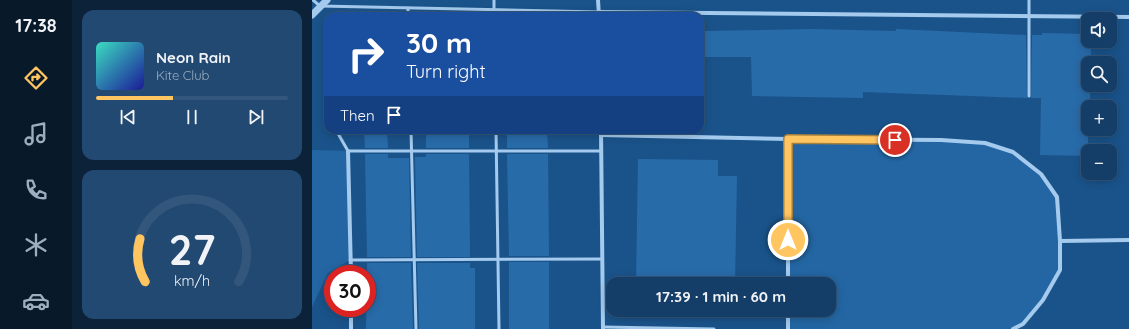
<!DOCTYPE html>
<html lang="en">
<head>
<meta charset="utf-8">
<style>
	body { margin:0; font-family:Quicksand,sans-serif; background:#214971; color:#f1f3f6; height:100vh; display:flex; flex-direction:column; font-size:15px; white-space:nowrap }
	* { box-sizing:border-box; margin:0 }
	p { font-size:13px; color:#9daec0 }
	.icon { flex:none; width:22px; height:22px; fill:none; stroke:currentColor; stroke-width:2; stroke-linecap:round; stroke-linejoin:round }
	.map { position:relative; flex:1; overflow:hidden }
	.panel { display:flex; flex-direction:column; gap:10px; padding:10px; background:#0b2239; width:240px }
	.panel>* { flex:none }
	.hud { position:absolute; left:12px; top:12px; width:380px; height:122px; border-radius:12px; box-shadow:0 2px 10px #0003,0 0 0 1px #33577c; background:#1a4fa0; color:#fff; overflow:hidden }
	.controls { position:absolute; left:769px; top:12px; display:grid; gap:8px }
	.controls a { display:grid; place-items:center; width:36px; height:36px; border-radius:8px; background:#143e68; box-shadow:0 2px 10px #0003,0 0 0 1px #33577c; font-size:20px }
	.speed { position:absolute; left:12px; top:265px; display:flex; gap:8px; font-size:20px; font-weight:700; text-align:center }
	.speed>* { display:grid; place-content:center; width:52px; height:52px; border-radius:50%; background:#143e68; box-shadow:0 2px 10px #0003,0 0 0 1px #33577c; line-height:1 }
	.speed .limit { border:6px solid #d22; background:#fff; color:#111 }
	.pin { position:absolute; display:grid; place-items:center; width:34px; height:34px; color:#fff; margin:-17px; border:2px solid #fff; border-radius:50%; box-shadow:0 1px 4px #0007 }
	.me { position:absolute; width:44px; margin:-22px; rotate:0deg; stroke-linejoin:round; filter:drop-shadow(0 0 3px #0008) }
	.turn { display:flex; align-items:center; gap:14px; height:84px; padding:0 16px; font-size:18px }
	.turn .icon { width:52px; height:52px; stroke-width:2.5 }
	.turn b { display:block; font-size:28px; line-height:34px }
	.then { display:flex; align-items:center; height:38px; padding:0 16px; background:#0003; gap:8px; font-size:15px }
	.panel .widget { flex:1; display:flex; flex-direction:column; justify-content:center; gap:6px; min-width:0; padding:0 14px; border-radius:12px; background:#214971 }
	.panel .dial { align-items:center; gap:0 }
	.dial svg { height:104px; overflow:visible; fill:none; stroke:#33577c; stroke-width:7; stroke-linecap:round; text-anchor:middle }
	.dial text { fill:#f1f3f6; stroke:none }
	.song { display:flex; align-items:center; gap:12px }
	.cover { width:48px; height:48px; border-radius:6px; background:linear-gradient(135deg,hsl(170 70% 55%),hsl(240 70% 35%)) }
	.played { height:4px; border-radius:2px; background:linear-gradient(90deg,#ffc560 40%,#33577c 40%) }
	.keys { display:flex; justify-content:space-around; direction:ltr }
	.trip { position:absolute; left:294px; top:277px; width:230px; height:40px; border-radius:12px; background:#143e68; box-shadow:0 2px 10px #0003,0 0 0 1px #33577c; font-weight:700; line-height:40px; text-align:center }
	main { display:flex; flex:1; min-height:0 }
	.tabs { display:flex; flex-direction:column; width:72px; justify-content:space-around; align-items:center; background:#08192a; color:#9daec0 }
	.tabs .icon { width:28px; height:28px }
	.tabs .current { color:#ffc560 }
	.tabs b { font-size:18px; color:#f1f3f6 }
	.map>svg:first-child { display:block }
</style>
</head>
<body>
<main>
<nav class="tabs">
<b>17:38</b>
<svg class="icon current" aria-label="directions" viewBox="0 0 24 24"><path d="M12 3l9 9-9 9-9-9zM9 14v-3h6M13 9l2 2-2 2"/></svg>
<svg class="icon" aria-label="music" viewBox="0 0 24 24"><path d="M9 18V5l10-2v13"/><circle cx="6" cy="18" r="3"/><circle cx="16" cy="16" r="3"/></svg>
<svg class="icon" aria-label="phone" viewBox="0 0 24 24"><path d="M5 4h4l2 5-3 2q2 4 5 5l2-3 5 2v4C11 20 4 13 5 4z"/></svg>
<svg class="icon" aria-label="climate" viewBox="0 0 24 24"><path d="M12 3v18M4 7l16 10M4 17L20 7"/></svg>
<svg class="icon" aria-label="car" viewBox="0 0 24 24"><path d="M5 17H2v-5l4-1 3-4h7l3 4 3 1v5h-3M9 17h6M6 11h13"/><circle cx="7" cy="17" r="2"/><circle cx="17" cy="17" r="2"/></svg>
</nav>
<section class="panel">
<div class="widget">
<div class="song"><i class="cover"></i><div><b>Neon Rain</b><p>Kite Club</p></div></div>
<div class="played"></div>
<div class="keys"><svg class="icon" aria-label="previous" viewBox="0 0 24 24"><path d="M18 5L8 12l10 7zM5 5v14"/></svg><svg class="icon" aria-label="pause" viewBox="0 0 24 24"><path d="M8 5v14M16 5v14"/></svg><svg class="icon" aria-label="next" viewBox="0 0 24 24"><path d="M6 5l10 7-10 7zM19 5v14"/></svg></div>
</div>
<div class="widget dial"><svg viewBox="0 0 100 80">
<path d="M14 69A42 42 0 1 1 86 69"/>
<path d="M14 69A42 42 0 0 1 10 36" stroke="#ffc560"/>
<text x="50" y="56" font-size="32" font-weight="700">27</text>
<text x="50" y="72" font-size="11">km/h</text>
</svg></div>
</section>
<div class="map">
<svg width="817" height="329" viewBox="0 0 817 329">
	<rect width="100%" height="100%" fill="#1a538a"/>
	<g fill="#2366a3">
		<path d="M476 139 629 140 673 143 701 152 729 174 745 197 748 270 731 300 711 324 701 329H476V310H517V284H476Z"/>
		<path d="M0 150 36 151 38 260 16 273 0 307Z"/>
	</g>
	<g fill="#286ba9">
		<path d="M500 29 584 31V29L714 35 715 98 551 92V98L440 96 439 57H392V31Z"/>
		<path d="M730 33 776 34V41H779V63H776V85H778V107H776V156L728 155 729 98H719L720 35H730Z"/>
		<path d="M52 130H75L76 148H53Z"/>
		<rect x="114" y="130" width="43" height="18"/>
		<path d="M195 130H235L236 148H195Z"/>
		<path d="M53 154H76V158H97L99 257H55Z"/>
		<path d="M114 154H157L158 257H105L103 157H114Z"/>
		<path d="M195 154H236L237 256H197Z"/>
		<path d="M326 159 406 160V176H425L423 284H324Z"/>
		<rect x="197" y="262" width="40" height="67"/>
		<path d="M55 263H99L101 329H54Z"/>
		<path d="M105 263H158V268H163V329H107Z"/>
	</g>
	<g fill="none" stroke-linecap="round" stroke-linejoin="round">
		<g stroke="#a4caed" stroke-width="3">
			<path d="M1 0 8 6 287 12"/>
			<path d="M182 0V16"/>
			<path d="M96 8V16"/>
			<path d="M717 96V0"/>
			<path d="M24 130 36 151H289"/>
			<path d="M99 130 104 329"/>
			<path d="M184 130 187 329"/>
			<path d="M38 260 290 259"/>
			<path d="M291 327 402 329"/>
		</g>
		<g stroke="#a4caed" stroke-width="4">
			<path d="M286 0 287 16"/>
			<path d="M287 12 817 17"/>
			<path d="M289 130 291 329"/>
			<path d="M289 135 476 139 629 140 673 143 701 152 729 174 745 197 748 241V270L731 300 711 324 701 329"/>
			<path d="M476 139V284"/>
			<path d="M36 151 39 274"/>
			<path d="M748 241 817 240"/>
			<path d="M39 308V329"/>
			<path d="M476 310V329"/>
		</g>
		<path stroke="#a4caed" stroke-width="7" d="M0 15 15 0"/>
	</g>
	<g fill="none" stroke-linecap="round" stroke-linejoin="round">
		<g stroke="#a6803e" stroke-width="10">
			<path id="route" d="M476 240V139L583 140"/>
		</g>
		<use href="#route" stroke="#ffc560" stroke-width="7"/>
	</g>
</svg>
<div class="controls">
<a><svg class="icon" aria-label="sound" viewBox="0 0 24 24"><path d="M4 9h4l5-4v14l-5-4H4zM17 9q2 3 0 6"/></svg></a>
<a><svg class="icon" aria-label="search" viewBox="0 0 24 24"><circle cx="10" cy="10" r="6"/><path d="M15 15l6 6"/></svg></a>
<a>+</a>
<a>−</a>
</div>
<div class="speed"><div class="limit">30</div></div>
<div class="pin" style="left:583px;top:140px;background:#d93025"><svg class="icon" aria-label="arrive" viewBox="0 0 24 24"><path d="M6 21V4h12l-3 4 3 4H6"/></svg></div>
<svg class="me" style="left:476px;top:240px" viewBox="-20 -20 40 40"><circle r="17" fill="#ffc560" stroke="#fff" stroke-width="3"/><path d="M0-11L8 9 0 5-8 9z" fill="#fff"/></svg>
<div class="trip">17:39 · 1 min · 60 m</div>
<div class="hud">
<div class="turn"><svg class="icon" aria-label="right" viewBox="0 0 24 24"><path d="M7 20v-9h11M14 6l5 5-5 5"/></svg><div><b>30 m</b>Turn right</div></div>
<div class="then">Then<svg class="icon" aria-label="arrive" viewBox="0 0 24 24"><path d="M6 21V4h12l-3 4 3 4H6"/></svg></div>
</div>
</div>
</main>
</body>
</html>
